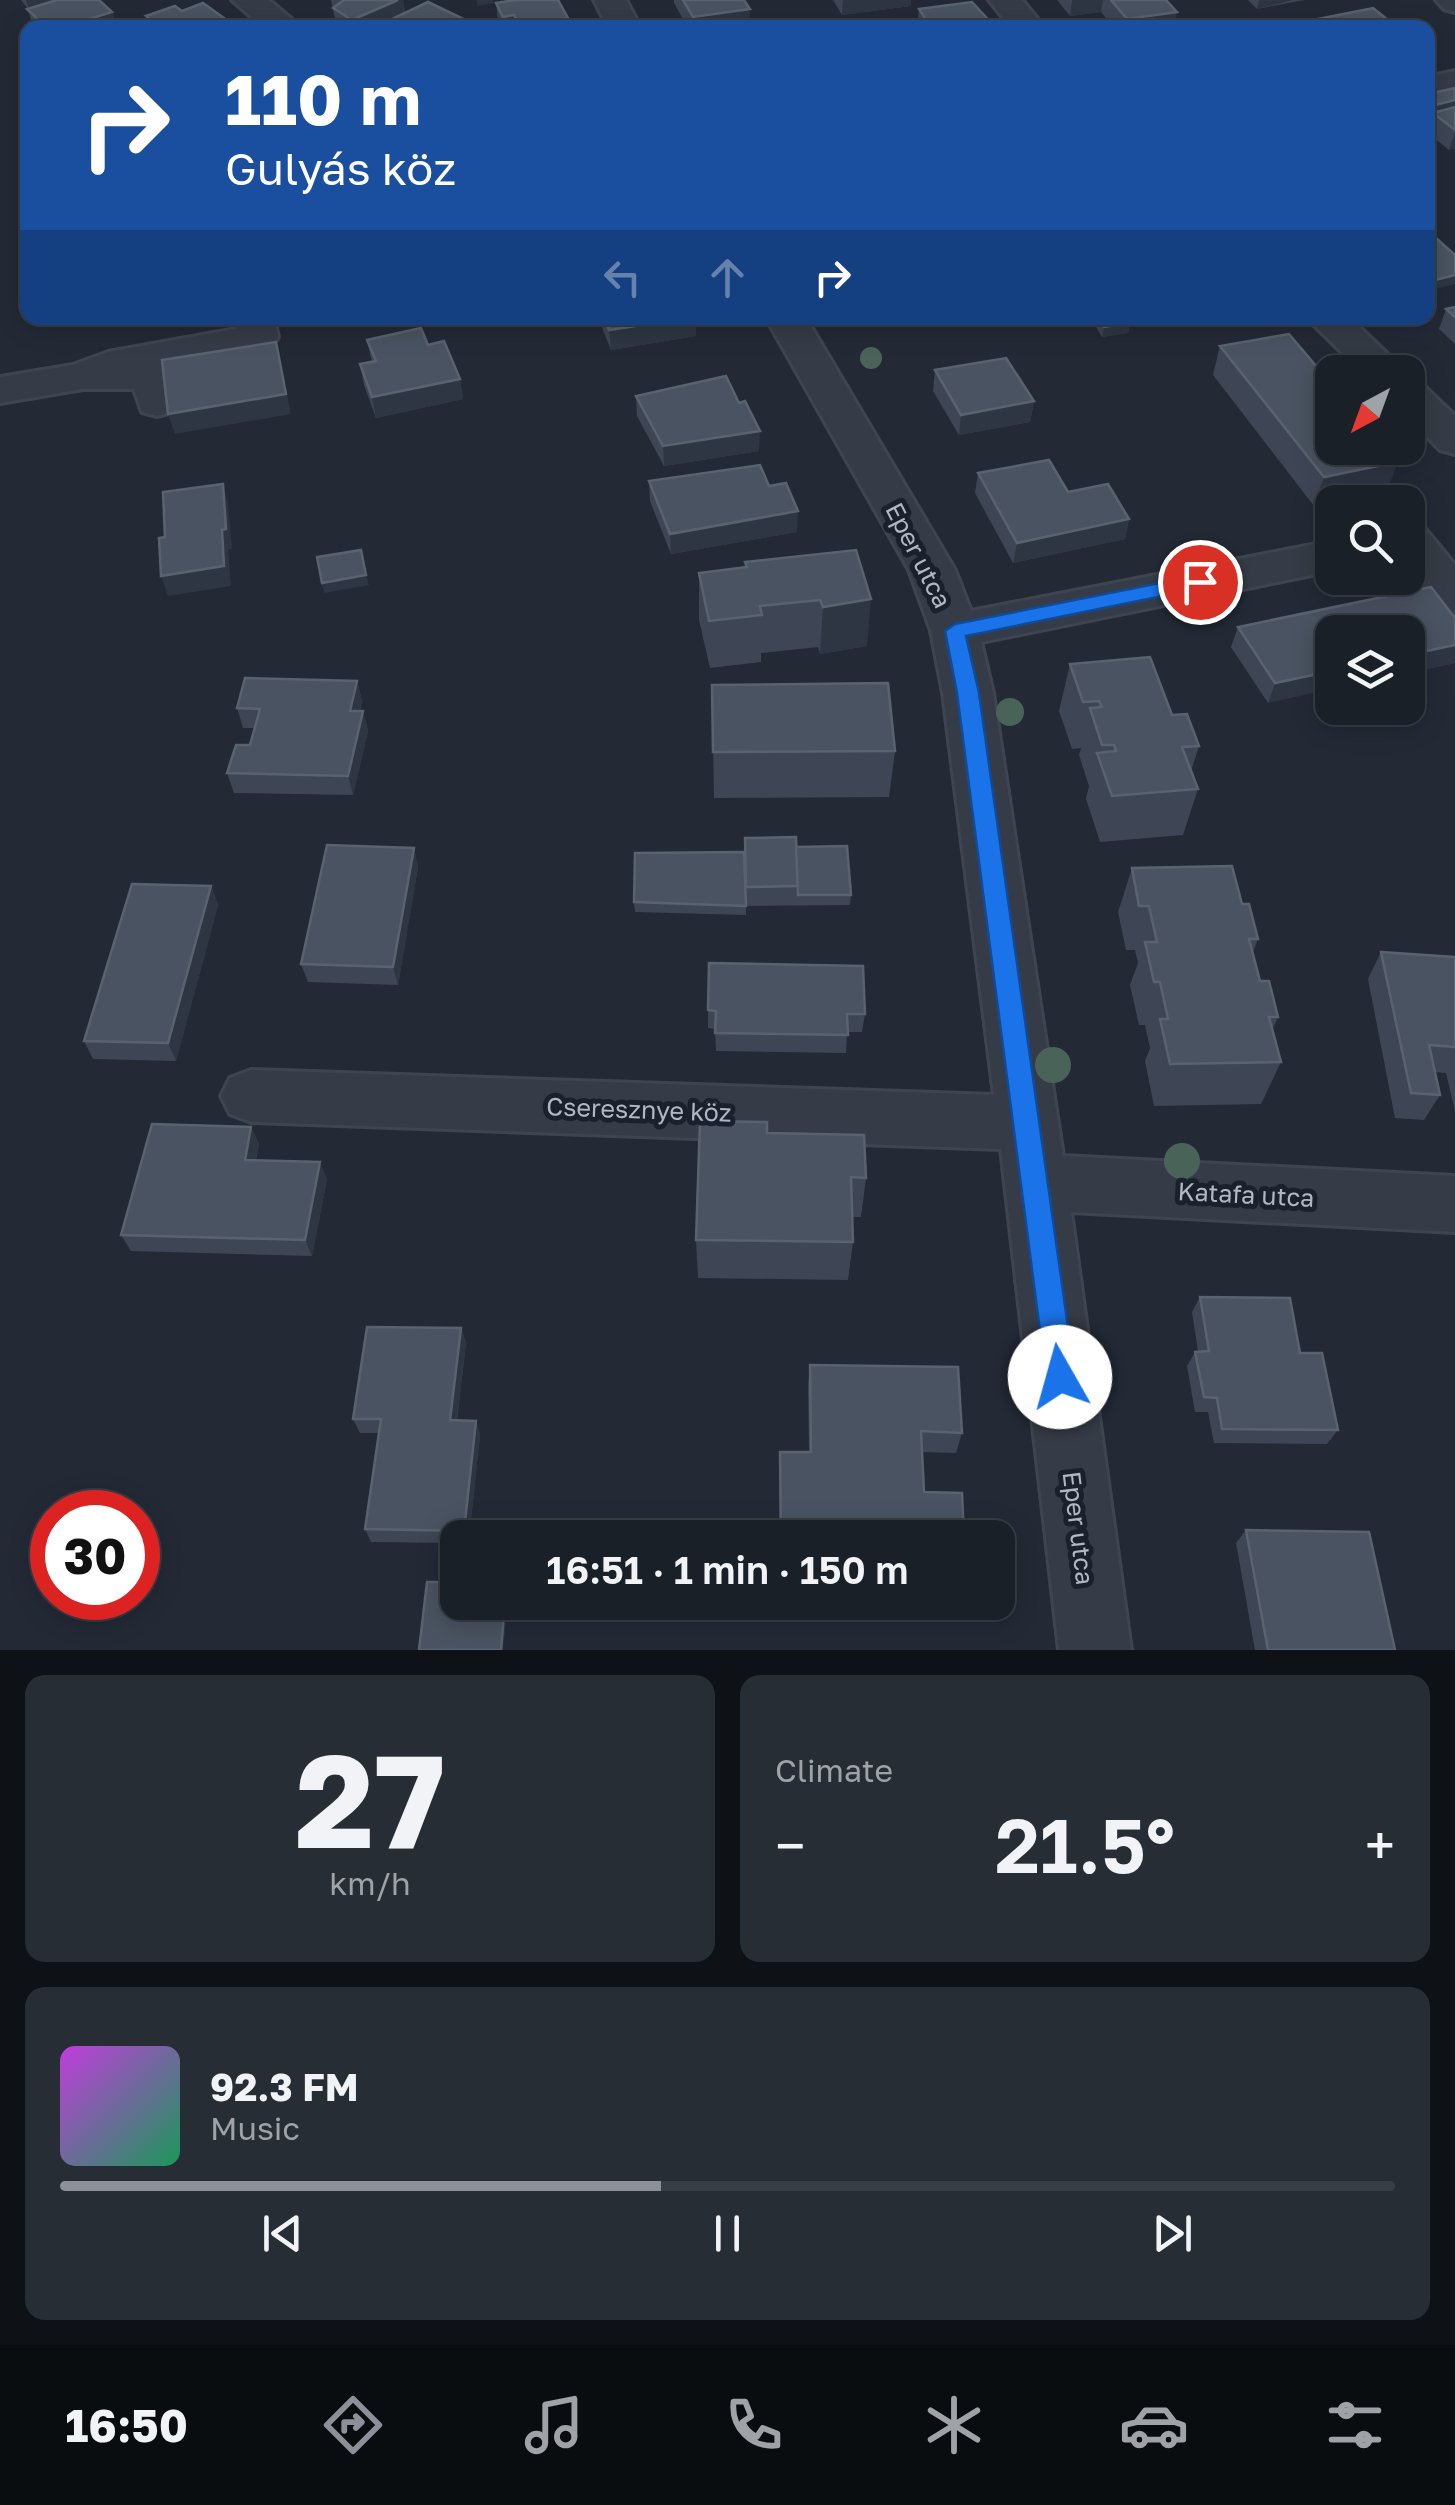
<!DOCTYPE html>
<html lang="en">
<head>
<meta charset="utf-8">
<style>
	body { margin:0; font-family:"Golos Text",sans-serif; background:#272d34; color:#f1f3f6; height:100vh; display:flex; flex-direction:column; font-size:38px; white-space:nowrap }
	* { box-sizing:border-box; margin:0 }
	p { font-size:32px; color:#9fa3a8 }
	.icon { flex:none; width:55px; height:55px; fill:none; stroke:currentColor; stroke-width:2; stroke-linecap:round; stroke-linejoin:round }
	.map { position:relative; height:1650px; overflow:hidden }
	.sheet { display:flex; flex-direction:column; gap:25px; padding:25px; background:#0e1216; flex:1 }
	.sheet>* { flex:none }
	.guide { position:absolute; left:20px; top:20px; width:1415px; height:305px; border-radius:20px; box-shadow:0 5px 25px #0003,0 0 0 2px #383e45; background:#1a4fa0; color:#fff; overflow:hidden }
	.needle { width:65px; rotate:221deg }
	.fabs { position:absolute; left:1315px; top:355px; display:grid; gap:20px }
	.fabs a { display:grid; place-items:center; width:110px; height:110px; border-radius:20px; background:#1a2028; box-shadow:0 5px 25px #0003,0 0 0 2px #383e45; font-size:50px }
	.speed { position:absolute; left:30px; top:1490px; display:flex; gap:20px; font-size:50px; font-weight:700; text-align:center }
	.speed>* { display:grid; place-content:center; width:130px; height:130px; border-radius:50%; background:#1a2028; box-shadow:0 5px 25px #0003,0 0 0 2px #383e45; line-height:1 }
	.speed .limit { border:15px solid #d22; background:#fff; color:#111 }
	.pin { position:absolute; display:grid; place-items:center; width:85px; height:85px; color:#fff; margin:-42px; border:5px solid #fff; border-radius:50%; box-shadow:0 2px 10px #0007 }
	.me { position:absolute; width:110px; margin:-55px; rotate:353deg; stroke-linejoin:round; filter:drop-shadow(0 0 8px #0008) }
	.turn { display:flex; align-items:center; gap:35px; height:210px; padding:0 40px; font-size:45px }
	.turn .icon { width:130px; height:130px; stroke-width:2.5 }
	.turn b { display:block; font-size:70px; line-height:85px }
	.lanes { display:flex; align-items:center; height:95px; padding:0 40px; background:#0003; justify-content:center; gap:50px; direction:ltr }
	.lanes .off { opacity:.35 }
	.big { font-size:75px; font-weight:600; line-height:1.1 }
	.sheet .tile { flex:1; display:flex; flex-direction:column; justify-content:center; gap:15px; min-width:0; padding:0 35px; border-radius:20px; background:#272d34 }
	.sheet .dial { align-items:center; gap:0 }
	.dial b { font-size:130px; line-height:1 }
	.song { display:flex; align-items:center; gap:30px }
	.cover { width:120px; height:120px; border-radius:15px; background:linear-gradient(135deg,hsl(290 70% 55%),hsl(150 70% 35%)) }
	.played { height:10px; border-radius:5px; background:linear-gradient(90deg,#8c9099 45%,#383e45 45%) }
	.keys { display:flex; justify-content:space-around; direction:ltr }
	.heat { display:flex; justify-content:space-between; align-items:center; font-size:55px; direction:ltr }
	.sheet .tiles { flex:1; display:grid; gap:25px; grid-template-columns:1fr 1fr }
	.tile:last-child { grid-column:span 2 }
	.trip { position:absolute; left:440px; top:1520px; width:575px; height:100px; border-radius:20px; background:#1a2028; box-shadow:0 5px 25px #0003,0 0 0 2px #383e45; font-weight:600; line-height:100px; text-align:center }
	.tab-bar { display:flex; height:160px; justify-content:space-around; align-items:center; background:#0a0d10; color:#9fa3a8 }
	.tab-bar .icon { width:70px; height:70px }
	.tab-bar .on { color:#8c9099 }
	.tab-bar b { font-size:45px; color:#f1f3f6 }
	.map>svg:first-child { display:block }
</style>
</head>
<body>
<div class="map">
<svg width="1455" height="1650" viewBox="0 0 1455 1650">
	<rect width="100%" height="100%" fill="#232a36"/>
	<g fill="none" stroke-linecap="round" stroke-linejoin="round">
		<g stroke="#3f4550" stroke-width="6">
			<g id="minor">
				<path d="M232 0H269L302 28H264Z"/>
				<path d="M594 0H626L641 28H608Z"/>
				<path d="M989 0H1022L1045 28H1011Z"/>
				<path d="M1436 0H1455V12L1444 9Z"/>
				<path d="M1455 71V91L1428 97V77Z"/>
				<path d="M234 318H274L278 337 272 346 162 367 173 377 178 403 172 412 157 416 142 412 134 389H83L0 403V377L73 365 108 352 236 329Z"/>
				<path d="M766 318H806L955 570 971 611 1332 541V571L981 642 993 693 1063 1156 1455 1176V1232L1071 1212 1131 1650H1059L1001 1149 251 1122 230 1114 221 1096 230 1078 251 1070 994 1095 943 693 931 631 909 570Z"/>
				<path d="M1307 318H1350L1406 372H1362Z"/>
				<path d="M1408 381 1423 385 1455 416V454L1440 450 1408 417Z"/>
				<path d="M1408 526 1426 530 1455 565V613L1438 608 1408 569Z"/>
			</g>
		</g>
		<use href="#minor" fill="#363c47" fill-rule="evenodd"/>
	</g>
	<g fill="#4a6359">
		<circle cx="871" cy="358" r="11"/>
		<circle cx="1010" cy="712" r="14"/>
		<circle cx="1053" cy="1065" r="18"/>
		<circle cx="1182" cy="1161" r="18"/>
	</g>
	<g fill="#3e4655">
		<path d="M21 0H99L112 12 117 28H33L28 9Z"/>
		<path d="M331 0H403L405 13 471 28H391L390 24 381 28H337Z"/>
		<path d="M674 0H744L749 28H688L674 3Z"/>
		<path d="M833 0H911V6L842 15Z"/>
		<path d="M1057 0H1166L1174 28H1114L1101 12 1070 16Z"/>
		<path d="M1248 0H1304L1257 9Z"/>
		<path d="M496 3 568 18 569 28H501L498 22Z"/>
		<path d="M919 9 996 28H917Z"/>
		<path d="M182 11 230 28H150L146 16Z"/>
		<path d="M1318 19 1398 28H1315Z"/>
		<path d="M1455 88V148L1449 150 1428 133 1429 124 1428 125V94Z"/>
		<path d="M1455 307V344L1439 329 1446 309Z"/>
		<path d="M598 318H696V336L611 350Z"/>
		<path d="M1092 318H1127L1130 323 1128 333 1102 337 1092 320Z"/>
		<path d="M367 340 460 379 463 399 376 418 364 385 360 364 372 362Z"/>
		<path d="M1220 346 1387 491 1314 506 1213 375Z"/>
		<path d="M935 370 1034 401 1030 422 959 435 933 391Z"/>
		<path d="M636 396 739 403 759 451 664 466 637 416Z"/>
		<path d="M978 473 1068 492 1129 519 1125 539 1013 563 975 493Z"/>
		<path d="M649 481 769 486 797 532 671 554 650 501Z"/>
		<path d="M856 550 867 646 820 654 818 647 761 653V662L710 668 699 620V573L745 567V562Z"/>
		<path d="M1455 618V663L1408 673V632L1268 703 1231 647 1238 627Z"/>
		<path d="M1070 664 1172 715 1199 746 1191 771 1198 789 1183 835 1100 842 1086 799 1089 786 1079 755 1081 748 1072 749 1059 711Z"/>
		<path d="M357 681 362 701 360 711H363L368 731 353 795 234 793 227 773 250 745 254 728H243L237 708Z"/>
		<path d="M712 685 895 751 889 797 714 798Z"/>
		<path d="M796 847 851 895 850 905 746 906V915L635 912 634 902 744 852Z"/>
		<path d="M414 848 418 867 398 985 308 982 301 964Z"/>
		<path d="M1132 868 1242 904 1258 939 1253 952 1260 981 1278 1017 1272 1030 1281 1062 1261 1104 1154 1106 1145 1061 1150 1048 1145 1025H1139L1130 985 1138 963 1135 950H1126L1118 912Z"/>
		<path d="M211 886 218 905 176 1061 93 1059 84 1041Z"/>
		<path d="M1381 952 1455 957V1111L1446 1073 1435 1072 1440 1095 1424 1120 1395 1118 1368 979Z"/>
		<path d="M708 1010 865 1014 862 1032H847L846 1053 716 1051 715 1029 708 1028Z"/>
		<path d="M251 1127 259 1144 256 1161 327 1179 312 1256 131 1251 121 1235Z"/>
		<path d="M767 1133 866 1178 861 1217H852L853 1242 848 1280 698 1278 696 1240Z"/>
		<path d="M1200 1297 1300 1353 1338 1430 1327 1444 1214 1443 1208 1412H1195L1187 1366 1195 1352 1198 1351 1192 1312Z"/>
		<path d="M461 1328 466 1343 457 1421H476L480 1435 469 1538H458V1543L371 1542 365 1529 379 1433H360L353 1419Z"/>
		<path d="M810 1365 962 1433 956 1453 922 1452 924 1492 964 1538H779L780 1452H809L808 1386Z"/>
		<path d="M1246 1530 1395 1650H1255L1236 1543Z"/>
	</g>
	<g fill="#2e3644">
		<path d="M26 0H80L30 12Z"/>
		<path d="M398 0H403L406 17 390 20V24L381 28H353L352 20Z"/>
		<path d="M477 0H493L494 3 477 6Z"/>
		<path d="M843 0H911V6L842 15Z"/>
		<path d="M1072 0H1103L1101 12 1070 16Z"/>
		<path d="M1259 0H1293L1257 9Z"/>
		<path d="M750 9 749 28H693V17Z"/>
		<path d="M112 12 117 28H61Z"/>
		<path d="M1177 12 1174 28H1125L1127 19Z"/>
		<path d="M514 15 515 28H504L503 17Z"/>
		<path d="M568 18V28H519V25Z"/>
		<path d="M228 21 230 28H210Z"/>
		<path d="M1455 100V107L1433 113 1428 125V107Z"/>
		<path d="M1455 132V148L1449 150Z"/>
		<path d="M1455 275V284L1428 291V282Z"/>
		<path d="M275 318H305L276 323Z"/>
		<path d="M687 318H696V336L611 350 609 330Z"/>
		<path d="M1130 323 1128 333 1102 337 1104 327Z"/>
		<path d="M276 342 291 414 175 434 168 414Z"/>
		<path d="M460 379 463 399 376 418 372 397Z"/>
		<path d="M1034 401 1030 422 959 435 961 415Z"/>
		<path d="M760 431 759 451 664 466 663 446Z"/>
		<path d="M1398 462 1387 491 1314 506 1324 477Z"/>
		<path d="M223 484 228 504 232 549 228 550 231 586 168 596 161 576 222 530Z"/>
		<path d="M798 511 797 532 671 554 670 534Z"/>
		<path d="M1129 519 1125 539 1013 563 1017 543Z"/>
		<path d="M366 575 369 585 324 593 322 583Z"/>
		<path d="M871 599 867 646 820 654 823 607Z"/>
		<path d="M1455 645V663L1408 673V655Z"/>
		<path d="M1332 671V689L1268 703 1275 683Z"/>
		<path d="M357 681 362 701 355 731 350 711Z"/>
		<path d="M363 711 368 731 353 795 348 776Z"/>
		<path d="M414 848 418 867 398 985 393 967Z"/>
		<path d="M211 886 218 905 176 1061 168 1043Z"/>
		<path d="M251 1127 259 1144 252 1177 245 1160Z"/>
		<path d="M320 1162 327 1179 312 1256 305 1240Z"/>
		<path d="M461 1328 466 1343 455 1435 450 1420Z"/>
		<path d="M476 1421 480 1435 469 1538H466L464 1531Z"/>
		<path d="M505 1602H508L503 1650H501Z"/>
	</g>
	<g fill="#4a5361" stroke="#5a6270" stroke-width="2.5">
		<path d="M57 0H99L112 12 61 28H47L27 9Z"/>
		<path d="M344 0H398L352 20 333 8Z"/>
		<path d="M515 0H558L568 18 519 25 514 15 503 17 496 3Z"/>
		<path d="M683 0H744L750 9 693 17Z"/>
		<path d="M1111 0H1166L1177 12 1127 19Z"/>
		<path d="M428 2 470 22 459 28H402L390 20Z"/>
		<path d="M972 2 996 28H924L922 24 928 23 919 9Z"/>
		<path d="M203 3 228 21 210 28H162L146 16 175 6 182 11Z"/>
		<path d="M1373 8 1398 28H1328L1318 19Z"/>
		<path d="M1455 88V100L1428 107V94Z"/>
		<path d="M1455 107V130L1433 113Z"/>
		<path d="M1428 231 1455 255V275L1428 282Z"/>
		<path d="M1455 307V317L1446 309Z"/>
		<path d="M604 318H687L609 330Z"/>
		<path d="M1099 318H1127L1130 323 1104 327Z"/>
		<path d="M421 328 428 345 444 341 460 379 372 397 360 364 376 361 367 340Z"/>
		<path d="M1289 334 1332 385V448H1386L1398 462 1324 477 1220 346Z"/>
		<path d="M276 342 286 394 168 414 162 360Z"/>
		<path d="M1006 358 1034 401 961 415 935 370Z"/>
		<path d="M726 376 739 403 745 401 760 431 663 446 636 396Z"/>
		<path d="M1049 460 1068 492 1108 484 1129 519 1017 543 978 473Z"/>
		<path d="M760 465 769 486 786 483 798 511 670 534 649 481Z"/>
		<path d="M223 484 226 529 222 530 224 566 161 576 159 538 165 537 163 492Z"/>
		<path d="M361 550 366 575 322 583 317 557Z"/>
		<path d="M856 550 871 599 823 607 820 600 760 606 762 615 709 621 699 573 747 567 745 562Z"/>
		<path d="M1431 587 1455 618V645L1408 655V632H1332V671L1275 683 1238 627Z"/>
		<path d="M1150 657 1172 715 1187 714 1199 746 1182 747 1198 789 1112 796 1097 753 1116 751 1114 745H1102L1090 708 1102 707 1099 701 1083 702 1070 664Z"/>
		<path d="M245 678 357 681 350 711H363L348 776 227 773 236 745H250L260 709 237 708Z"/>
		<path d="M888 683 895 751 713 752 712 685Z"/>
		<path d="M796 837 798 886 746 887 745 838Z"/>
		<path d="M327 845 414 848 393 967 301 964Z"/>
		<path d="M847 846 851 895H798L796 847Z"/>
		<path d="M744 852 746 906 634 902 635 853Z"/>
		<path d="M1232 866 1242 904H1249L1258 939H1249L1260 981H1269L1278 1017H1269L1281 1062 1170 1064 1160 1019H1168L1160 982H1154L1145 942H1157L1149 906H1139L1132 868Z"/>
		<path d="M132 884 211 886 168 1043 84 1041Z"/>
		<path d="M1381 952 1455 957V1047L1429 1045 1440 1095 1411 1093Z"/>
		<path d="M709 963 863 966 865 1014H847L848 1035 715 1033 716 1011 708 1010Z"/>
		<path d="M700 1121 767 1122V1133L864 1135 866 1178 851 1177 853 1242 696 1240Z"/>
		<path d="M152 1124 251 1127 245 1160 320 1162 305 1240 121 1235Z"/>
		<path d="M1200 1297 1290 1298 1300 1353H1322L1338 1430 1222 1429 1217 1398 1204 1397 1195 1352 1209 1351Z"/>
		<path d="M367 1327 461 1328 450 1420 476 1421 464 1531 365 1529 381 1419H353Z"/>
		<path d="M810 1365 958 1367 962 1433 921 1431 924 1492 962 1493 964 1538H781L780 1452H811Z"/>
		<path d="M1246 1530 1369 1532 1395 1650H1268Z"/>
		<path d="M427 1582H458V1602H505L501 1650H419Z"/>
	</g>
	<path fill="#1a73e8" stroke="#114b97" stroke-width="2.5" d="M1200 575 1210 582 1207 587 966 636 979 693 1075 1377 1071 1387 1060 1391 1050 1387 1046 1377 957 693 945 631 955 624Z"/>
	<g text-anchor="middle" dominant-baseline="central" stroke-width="10" stroke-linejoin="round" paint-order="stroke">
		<g font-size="25" fill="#b1b7c3" stroke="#1b212c">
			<text transform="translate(919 555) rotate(63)">Eper utca</text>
			<text transform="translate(639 1109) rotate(2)">Cseresznye köz</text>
			<text transform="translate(1246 1194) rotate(3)">Katafa utca</text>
			<text transform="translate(1079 1528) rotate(83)">Eper utca</text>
		</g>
	</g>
</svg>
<div class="fabs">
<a><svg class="needle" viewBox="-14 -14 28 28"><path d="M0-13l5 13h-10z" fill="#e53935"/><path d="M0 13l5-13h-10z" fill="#9fa3a8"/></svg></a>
<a><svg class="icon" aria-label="search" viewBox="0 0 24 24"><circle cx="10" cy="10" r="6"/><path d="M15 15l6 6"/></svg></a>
<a><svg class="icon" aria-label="layers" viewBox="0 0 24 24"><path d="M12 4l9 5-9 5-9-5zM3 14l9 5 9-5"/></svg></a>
</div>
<div class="speed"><div class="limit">30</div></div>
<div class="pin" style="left:1200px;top:582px;background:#d93025"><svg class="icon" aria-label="arrive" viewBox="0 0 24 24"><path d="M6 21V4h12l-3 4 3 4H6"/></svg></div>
<svg class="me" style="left:1060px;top:1377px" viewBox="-20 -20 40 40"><circle r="19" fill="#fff"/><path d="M0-13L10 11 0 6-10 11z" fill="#1a73e8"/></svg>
<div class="trip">16:51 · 1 min · 150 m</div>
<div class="guide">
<div class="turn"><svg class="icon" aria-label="right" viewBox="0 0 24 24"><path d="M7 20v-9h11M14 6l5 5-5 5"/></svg><div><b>110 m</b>Gulyás köz</div></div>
<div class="lanes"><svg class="icon off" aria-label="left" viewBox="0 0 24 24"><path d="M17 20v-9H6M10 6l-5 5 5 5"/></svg><svg class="icon off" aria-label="ahead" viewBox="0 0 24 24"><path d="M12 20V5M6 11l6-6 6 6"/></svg><svg class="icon" aria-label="right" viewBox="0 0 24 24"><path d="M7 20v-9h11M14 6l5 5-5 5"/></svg></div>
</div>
</div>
<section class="sheet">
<div class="tiles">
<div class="tile dial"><b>27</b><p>km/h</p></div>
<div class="tile"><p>Climate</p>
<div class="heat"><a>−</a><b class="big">21.5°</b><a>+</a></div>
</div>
<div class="tile">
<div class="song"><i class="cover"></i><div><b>92.3 FM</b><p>Music</p></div></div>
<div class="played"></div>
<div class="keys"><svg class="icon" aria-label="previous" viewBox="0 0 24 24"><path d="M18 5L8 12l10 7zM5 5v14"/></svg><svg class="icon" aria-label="pause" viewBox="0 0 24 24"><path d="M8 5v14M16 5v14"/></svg><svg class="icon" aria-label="next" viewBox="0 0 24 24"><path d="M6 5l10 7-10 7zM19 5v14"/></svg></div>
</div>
</div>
</section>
<nav class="tab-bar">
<b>16:50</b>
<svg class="icon on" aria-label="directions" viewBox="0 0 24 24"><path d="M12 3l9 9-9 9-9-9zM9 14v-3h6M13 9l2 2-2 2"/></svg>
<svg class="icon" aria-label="music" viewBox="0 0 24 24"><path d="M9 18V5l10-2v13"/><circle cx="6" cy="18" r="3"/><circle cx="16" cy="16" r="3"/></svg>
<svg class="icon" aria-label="phone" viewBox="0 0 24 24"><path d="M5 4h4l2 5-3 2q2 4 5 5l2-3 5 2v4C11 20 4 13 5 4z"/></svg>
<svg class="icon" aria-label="climate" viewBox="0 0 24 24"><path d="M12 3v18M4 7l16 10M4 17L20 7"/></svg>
<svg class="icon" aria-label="car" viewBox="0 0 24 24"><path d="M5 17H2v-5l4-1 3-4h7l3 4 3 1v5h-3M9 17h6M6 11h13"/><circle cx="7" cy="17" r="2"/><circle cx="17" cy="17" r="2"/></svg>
<svg class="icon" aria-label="filters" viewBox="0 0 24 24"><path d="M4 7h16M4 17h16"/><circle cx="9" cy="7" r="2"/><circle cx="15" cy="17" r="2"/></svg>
</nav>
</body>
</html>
